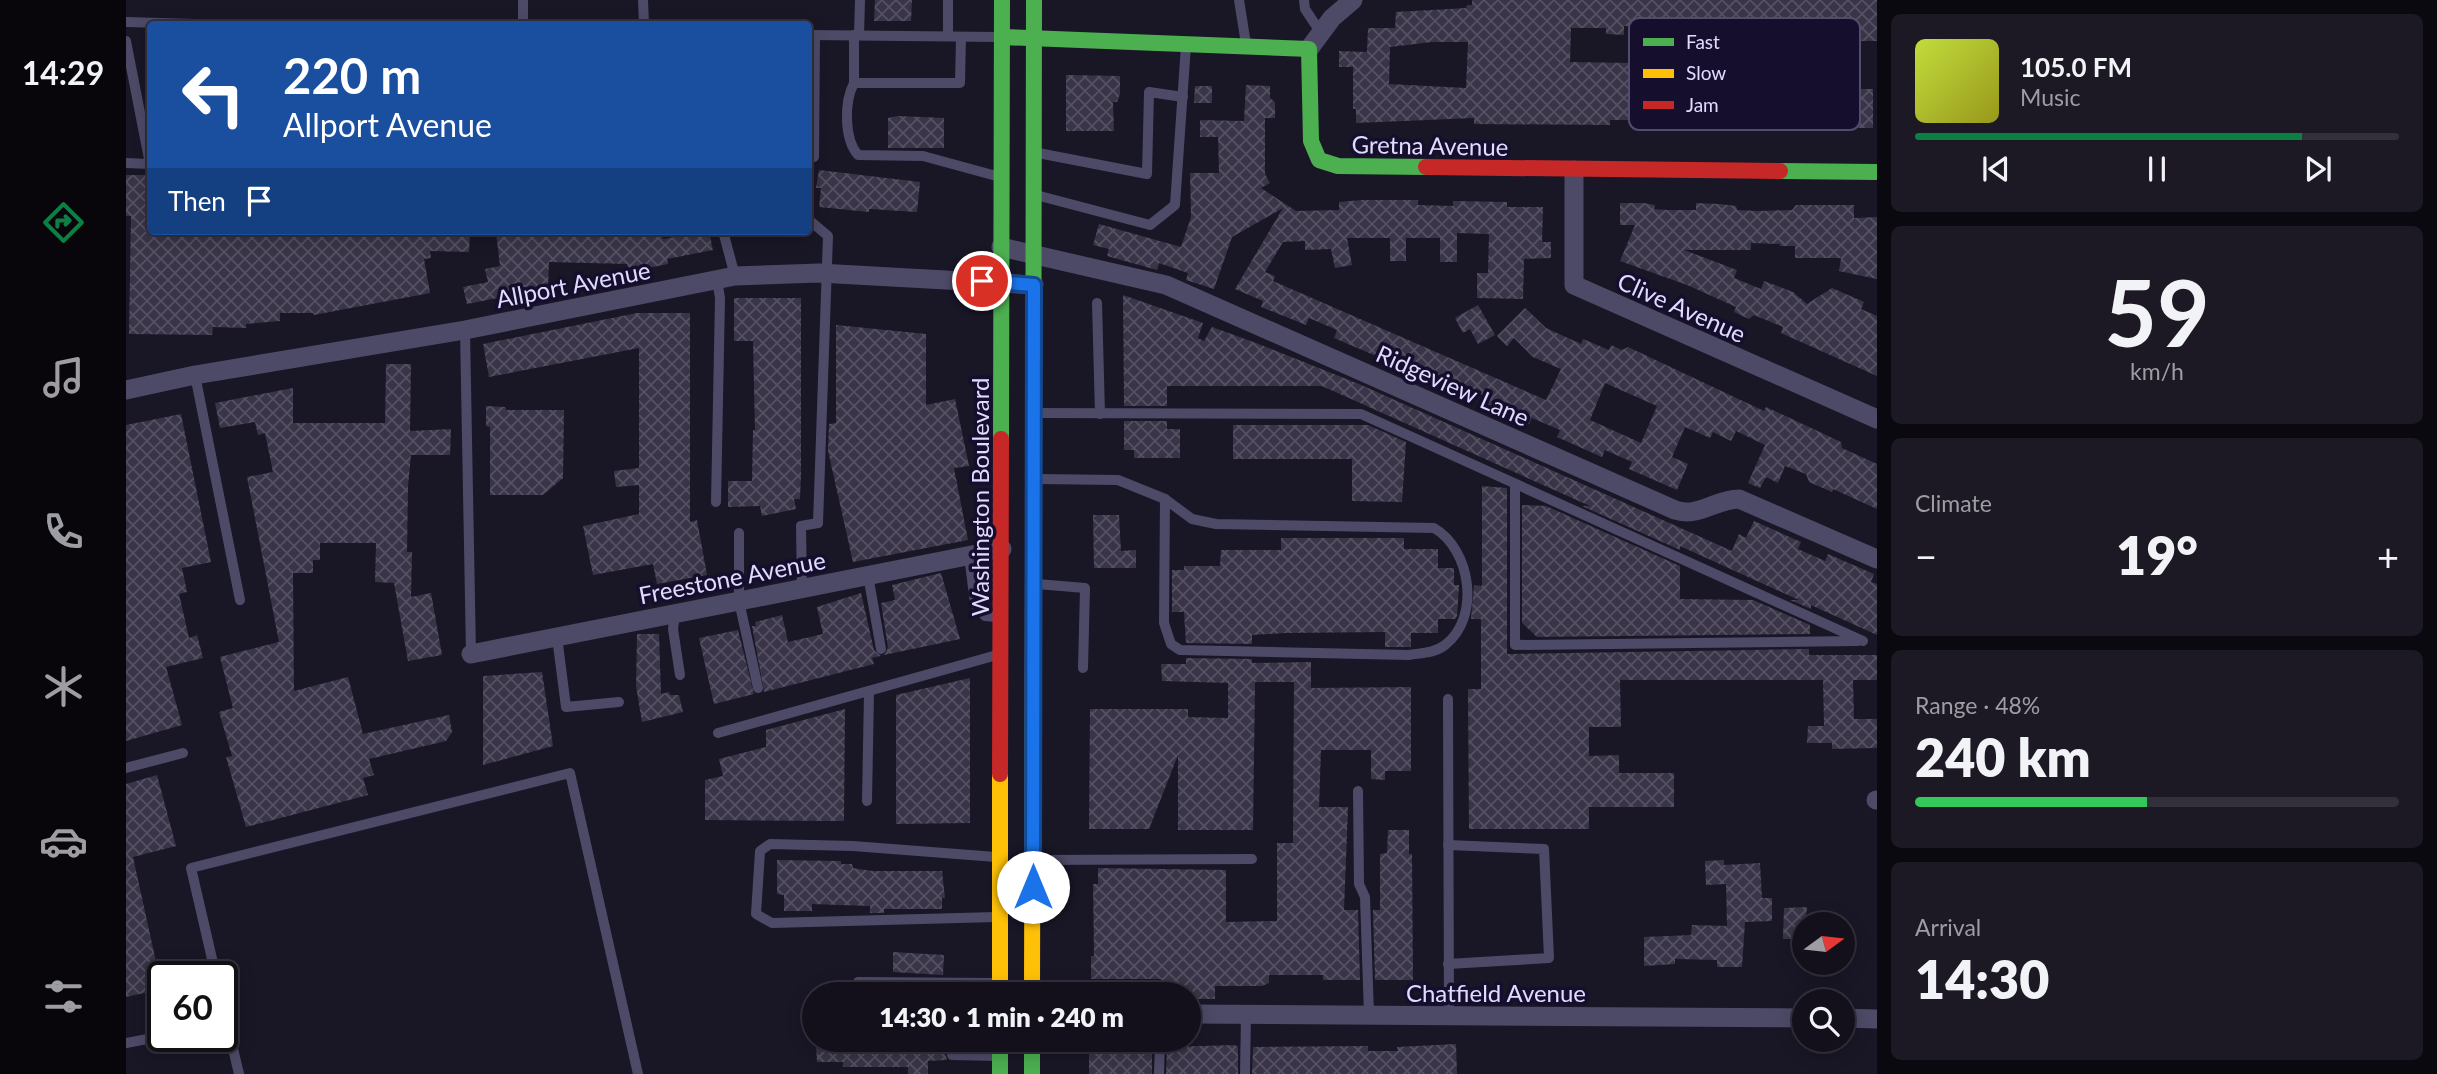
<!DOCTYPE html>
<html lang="en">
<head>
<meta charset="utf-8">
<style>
	body { margin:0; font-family:Lato,sans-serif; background:#1c1925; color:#f1f3f6; height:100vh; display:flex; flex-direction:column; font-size:26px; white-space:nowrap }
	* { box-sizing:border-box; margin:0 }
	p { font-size:23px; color:#9d9da3 }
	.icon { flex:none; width:38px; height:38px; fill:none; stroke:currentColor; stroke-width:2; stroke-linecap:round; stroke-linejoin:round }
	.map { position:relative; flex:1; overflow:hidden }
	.details { display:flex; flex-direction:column; gap:14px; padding:14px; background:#0a090f; width:560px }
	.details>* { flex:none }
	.guide { position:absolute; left:21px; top:21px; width:665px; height:214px; border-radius:7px; box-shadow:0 4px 18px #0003,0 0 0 2px #32303b; background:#1a4fa0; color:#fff; overflow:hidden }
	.needle { width:46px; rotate:75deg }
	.fabs { position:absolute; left:1666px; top:912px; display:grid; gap:14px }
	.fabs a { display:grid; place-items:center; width:63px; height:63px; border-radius:50%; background:#13101c; box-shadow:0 4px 18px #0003,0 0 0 2px #32303b; font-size:35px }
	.speed { position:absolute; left:21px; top:961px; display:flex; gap:14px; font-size:35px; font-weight:700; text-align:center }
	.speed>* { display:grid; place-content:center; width:91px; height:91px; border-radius:50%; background:#13101c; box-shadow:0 4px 18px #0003,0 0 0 2px #32303b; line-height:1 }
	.speed .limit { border:4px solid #111; border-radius:10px; background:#fff; color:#111 }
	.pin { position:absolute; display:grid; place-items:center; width:60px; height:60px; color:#fff; margin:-30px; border:4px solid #fff; border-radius:50%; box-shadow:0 2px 7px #0007 }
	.me { position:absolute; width:77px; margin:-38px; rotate:0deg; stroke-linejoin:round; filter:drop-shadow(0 0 5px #0008) }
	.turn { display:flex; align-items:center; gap:24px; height:147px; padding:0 21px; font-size:32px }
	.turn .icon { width:91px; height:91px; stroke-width:2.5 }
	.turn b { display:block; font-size:49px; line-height:60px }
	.then { display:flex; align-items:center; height:66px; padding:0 21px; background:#0003; gap:14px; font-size:26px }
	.big { font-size:52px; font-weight:800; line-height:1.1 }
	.details .widget { flex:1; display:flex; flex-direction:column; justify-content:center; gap:10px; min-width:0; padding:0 24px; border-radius:10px; background:#1c1925 }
	.details .dial { align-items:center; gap:0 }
	.dial b { font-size:91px; line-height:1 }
	.song { display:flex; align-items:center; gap:21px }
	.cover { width:84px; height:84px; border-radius:10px; background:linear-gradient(135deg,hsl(70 70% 55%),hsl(60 70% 35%)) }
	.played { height:7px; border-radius:4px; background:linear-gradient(90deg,#0b8043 80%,#32303b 80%) }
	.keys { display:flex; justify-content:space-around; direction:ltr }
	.heat { display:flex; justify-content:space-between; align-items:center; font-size:38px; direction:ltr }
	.charge { height:10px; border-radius:5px; background:linear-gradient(90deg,#34c759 48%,#32303b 0) }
	.trip { position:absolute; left:676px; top:982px; width:399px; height:70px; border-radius:35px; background:#13101c; box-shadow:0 4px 18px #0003,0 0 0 2px #32303b; font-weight:800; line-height:70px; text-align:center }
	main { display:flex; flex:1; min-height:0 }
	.tab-bar { display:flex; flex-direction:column; width:126px; justify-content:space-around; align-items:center; background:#08060b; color:#9d9da3 }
	.tab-bar .icon { width:49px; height:49px }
	.tab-bar .active { color:#0b8043 }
	.tab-bar b { font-size:32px; color:#f1f3f6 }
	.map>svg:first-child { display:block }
</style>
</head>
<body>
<main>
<nav class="tab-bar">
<b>14:29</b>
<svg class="icon active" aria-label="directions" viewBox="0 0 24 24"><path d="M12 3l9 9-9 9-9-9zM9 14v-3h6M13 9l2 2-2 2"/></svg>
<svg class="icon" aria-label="music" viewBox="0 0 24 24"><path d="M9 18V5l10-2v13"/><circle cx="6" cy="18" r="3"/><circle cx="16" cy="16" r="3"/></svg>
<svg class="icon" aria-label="phone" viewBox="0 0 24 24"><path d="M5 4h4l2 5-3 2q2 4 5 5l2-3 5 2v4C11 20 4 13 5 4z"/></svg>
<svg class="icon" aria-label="climate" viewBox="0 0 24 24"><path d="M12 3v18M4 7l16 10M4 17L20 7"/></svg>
<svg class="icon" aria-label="car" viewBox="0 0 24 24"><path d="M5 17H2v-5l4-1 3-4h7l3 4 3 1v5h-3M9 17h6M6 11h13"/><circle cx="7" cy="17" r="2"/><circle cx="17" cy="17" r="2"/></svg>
<svg class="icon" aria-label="filters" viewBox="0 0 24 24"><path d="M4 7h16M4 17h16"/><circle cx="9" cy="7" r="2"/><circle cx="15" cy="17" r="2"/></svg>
</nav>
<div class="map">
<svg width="1751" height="1074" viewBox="0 0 1751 1074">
	<defs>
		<pattern id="building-cross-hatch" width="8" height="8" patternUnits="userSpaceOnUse" patternTransform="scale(1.75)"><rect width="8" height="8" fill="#393447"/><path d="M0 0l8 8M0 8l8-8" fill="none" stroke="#555163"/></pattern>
	</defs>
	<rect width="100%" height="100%" fill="#191626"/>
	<g fill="url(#building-cross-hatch)" fill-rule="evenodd">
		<path d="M749 0H786L785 21H748Z"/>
		<path d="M1346 0H1751V41H1705V89H1747V128H1714V122H1679L1675 127H1640V122L1526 120H1484V125L1348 124V118L1230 123V109H1227V67H1213V51L1241 52 1242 28H1269L1270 12 1340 8 1341 5H1346ZM1582 17H1610V34H1622V42H1649L1648 52 1688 53 1687 80 1617 78V91H1588L1589 54 1580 53ZM1498 26 1533 27V31H1555V51H1559V90H1510V63L1444 62 1445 28H1480V34L1498 35ZM1306 42H1342L1340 88 1263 84 1264 47Z"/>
		<path d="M940 75 994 76V94L991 102H987L988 131H940Z"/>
		<path d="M1120 85 1144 86V98L1149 102V118H1139V174L1144 183 1135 188 1170 211 1213 210V202L1236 200H1292V205L1327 206V201L1381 202V207H1417L1416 242H1425V258L1398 259 1397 299 1351 298V273H1362L1363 234 1331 233V262H1314V238H1280V261H1264V238H1221L1226 265 1209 268 1205 249 1179 250V241L1157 242 1139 272 1149 276 1147 281 1420 400 1435 369 1407 357 1388 338 1381 346 1371 336 1399 308 1420 328 1455 344 1457 339 1483 350 1485 345 1496 350 1502 347 1638 411 1640 407 1715 442 1716 448 1751 464V509L1707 489 1706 492 1683 482 1680 474 1659 466 1652 483 1640 477 1634 488 1622 483 1639 445 1610 431 1605 441 1587 432 1584 438 1559 427 1546 457 1562 464 1551 490 1503 469 1506 462 1479 450 1476 457 1431 437 1434 430 1406 418 1403 424 1358 404 1361 397 1334 385 1331 392 1283 371 1287 364 1258 351 1255 358 1208 338 1211 330 1183 318 1180 325 1135 307 1137 301 1109 289 1157 208 1106 237 1088 289 1060 280 1062 273 1033 263 1031 270 981 256 983 249 967 245 973 224 1055 247 1065 217 1064 173H1093L1092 137H1074V120L1118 121ZM1479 383 1531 406 1515 443 1464 420Z"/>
		<path d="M1069 86H1086V103H1068Z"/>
		<path d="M772 116 818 118V148H762V118Z"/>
		<path d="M693 170 794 182 791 212 743 209V212L693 207 695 188H690Z"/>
		<path d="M0 175H24V231H336L344 233 343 252 304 251 305 258 298 259 304 293 188 315 187 313H154V321L120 324V328L87 327 86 335 3 334 5 216H0Z"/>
		<path d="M1494 203H1518L1529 205 1528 209 1541 210H1570V203L1594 204 1610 206 1611 210 1632 211 1666 210 1670 205H1728V218L1751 217V279L1713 271 1715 258H1669V246H1654V244L1625 243V250H1558L1611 270 1608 278 1635 289 1638 281 1667 292 1681 304 1706 288 1738 302 1735 309 1751 316V376L1655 333 1657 327 1628 315 1623 319 1608 312 1610 307 1561 285 1494 261 1509 225H1494Z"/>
		<path d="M382 231H535L537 239 583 231 587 250 541 259 542 264 503 272 501 264 423 262 422 288 341 304 337 287 362 282 359 269 374 266 370 233Z"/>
		<path d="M997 295 1077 323 1072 338 1078 341 1086 327 1130 343 1233 384 1606 551 1613 534 1620 538 1628 521 1675 542 1672 549 1699 561 1702 554 1748 574 1745 582 1751 584V635L1685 605V609L1664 600H1673L1554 546V550L1456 506H1464L1196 386H1041V406H998Z"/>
		<path d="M608 298H675V475L674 499H668L670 509 636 516 634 506 602 507V481H626L627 430H629L627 341H608Z"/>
		<path d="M1352 305 1369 335 1352 344 1344 329 1337 333 1329 318Z"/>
		<path d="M511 313H564V522L571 520 581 575 531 584 527 564 467 575 457 526 513 514V485L490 487 488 471 513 468V348L363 377 357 344Z"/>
		<path d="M710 325 800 334V405L829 399 843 466 828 468 842 540 727 562 702 451 703 424 710 423Z"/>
		<path d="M260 364H285L284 431 325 429 324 455H285L282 486 281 552H286L285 597 305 593 316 655 282 661 268 583 249 582 250 543H194V560H187V573H167L168 691 222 677 237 734 323 715 326 732 320 741 243 759 248 775 237 778 242 795 120 827 100 757 106 756 93 712 107 708 94 657 153 642 121 477 147 472 139 433 132 435 129 422 94 428 89 403 167 388V423H259Z"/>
		<path d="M360 406 379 407 380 410H438L437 478 417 495H364V427L360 426Z"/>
		<path d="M55 414 85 562 56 568 61 592 53 594 63 638 71 635 77 658 40 667 56 725 0 741V425Z"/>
		<path d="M998 421H1041V429H1054V458H1008V450H998Z"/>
		<path d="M1107 425H1242L1280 442 1276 502 1226 501V459H1107Z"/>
		<path d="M1356 486 1381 488V654L1683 649V655H1751V680H1727L1728 719H1751V748L1706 749V743H1681L1682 726H1698L1697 680H1494L1495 727H1463V756L1493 755V773H1548V807H1463V829H1343L1342 689H1355V619H1345L1348 585 1356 586Z"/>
		<path d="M1396 505 1420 506 1554 566V599L1627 600 1684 625V634L1411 637 1396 623Z"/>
		<path d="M967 515H993L995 551 1010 550V568H968Z"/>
		<path d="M1155 538H1278V549H1312V568H1328V585H1333L1331 616 1329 619H1312V633H1285V647H1259V632L1159 633 1126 635V644L1060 643 1058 612H1046V570H1058V566H1094L1095 550H1155Z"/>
		<path d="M815 573 834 639 758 655 762 648 755 603 769 600 766 585Z"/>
		<path d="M735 593 748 650 755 656 746 658 748 664 638 692 626 626H630L629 622 656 615 662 642 697 634 691 607Z"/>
		<path d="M612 630 628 694 588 704 573 638Z"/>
		<path d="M511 634H533L535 694 543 692 544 695H553L557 712 516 722 510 686Z"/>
		<path d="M1060 658 1126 659V663L1185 662V688L1285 687V771H1259V780L1245 779V750H1195L1193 807H1222L1218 910H1232L1234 980H1197V975H1143V983L1136 986H1089V999H1062V994H1036L1035 979H965V956H968L967 884H972V868L1100 870V922L1151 921V843H1167L1168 682H1129L1127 830H1052V755L1023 829H963L964 709H1062V717L1102 718V683L1036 681 1035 664H1060Z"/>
		<path d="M416 672 427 746 357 765V676Z"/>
		<path d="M844 678V823L770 824V695Z"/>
		<path d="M719 709 718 821 579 820V780L597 776 593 759 640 747V730Z"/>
		<path d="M31 775 50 846 7 857 36 989 0 997V784Z"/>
		<path d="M1262 830H1283V854H1286L1287 980H1249L1247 910H1254V854L1261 853Z"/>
		<path d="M651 860 715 861V864H726L727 868 746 871H816L819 898H816V909H758V913H744V906L686 904V911H658V895L651 894Z"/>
		<path d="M1598 860V865L1634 863 1636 898H1646V921L1619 922 1616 967H1591V960L1549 959V964L1518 966V937L1565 935 1566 925 1601 926 1600 884 1580 885 1579 861Z"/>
		<path d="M1681 907 1678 939H1657L1658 908Z"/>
		<path d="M767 952 818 955 817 975 767 972Z"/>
		<path d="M775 1040H825L824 1048 819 1054 821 1060 802 1061V1074H782V1067H717V1062H691L690 1045 775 1044Z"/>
		<path d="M963 1043 1026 1047V1074H963Z"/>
		<path d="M1330 1044 1331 1074H1126L1127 1047 1242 1046V1051H1272L1271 1047Z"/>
		<path d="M1109 1045 1112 1047V1074H1040L1041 1047Z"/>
	</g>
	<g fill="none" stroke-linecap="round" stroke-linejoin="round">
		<g stroke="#4d4a67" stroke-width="10">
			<path d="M517 0 518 24"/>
			<path d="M822 0V36"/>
			<path d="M1113 0 1120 44"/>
			<path d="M1178 0 1179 9 1195 33"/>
			<path d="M0 22 70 24"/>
			<path d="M397 24V0"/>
			<path d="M682 35 872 37"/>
			<path d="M728 35V83H834L835 37"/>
			<path d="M733 35 734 0"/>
			<path d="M0 41 24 164"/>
			<path d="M728 83C718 102 718 139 732 155L797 156 874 177"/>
			<path d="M912 153 1021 174 1023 92 1057 97"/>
			<path d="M682 156 688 157 689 35"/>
			<path d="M0 163 24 164"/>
			<path d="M910 195 1024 225 1049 205 1060 45"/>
			<path d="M597 231 609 276"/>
			<path d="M971 303 974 414"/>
			<path d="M339 330 345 654"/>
			<path d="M69 375 114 600"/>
			<path d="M912 413 1235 414 1737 641"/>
			<path d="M912 479 992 480 1039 499"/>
			<path d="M1389 484V645L1732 641"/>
			<path d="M1039 499 1066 519 1090 524 1308 528C1345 549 1355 618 1319 645 1309 653 1295 653 1283 655L1054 650 1045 644 1038 623Z"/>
			<path d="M590 502 594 298 591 280"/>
			<path d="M613 533V601L632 688"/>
			<path d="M843 555 849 604 859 616 870 617"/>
			<path d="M742 575 755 649"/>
			<path d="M911 584 959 588 957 668"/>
			<path d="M676 588 675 526 692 523 702 236 682 219"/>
			<path d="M549 614 547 629 554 675"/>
			<path d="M431 637 440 707 493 702"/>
			<path d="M1322 699 1323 1016"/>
			<path d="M592 733 871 655"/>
			<path d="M0 768 57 753"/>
			<path d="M1232 791 1233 884 1239 897 1243 1015"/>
			<path d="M741 801 743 692"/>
			<path d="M1322 845 1418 849 1423 958 1322 964"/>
			<path d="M911 860 1126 859"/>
			<path d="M870 917 646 923 630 914 634 851 644 844 727 846 870 857"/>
			<path d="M90 976 65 868 444 773 512 1074"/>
			<path d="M732 982 870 983"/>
			<path d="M96 1002 113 1074"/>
			<path d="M0 1043 37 1036"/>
			<path d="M826 1055 870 1056"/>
			<path d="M1033 1074 1034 1040"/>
			<path d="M1119 1074 1120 1014"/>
		</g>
		<g stroke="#4d4a67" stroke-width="19">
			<path d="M1183 49 1206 18 1227 0"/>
			<path d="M1448 170V285L1751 419"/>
			<path d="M875 247 1040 285 1549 510C1572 518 1590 499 1613 499L1751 559"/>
			<path d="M0 390 69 375 339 330 609 276 693 273 908 285"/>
			<path d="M345 654 876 549"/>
			<path d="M1750 800H1751"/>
			<path d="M1062 1014 1678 1018"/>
			<path d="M1717 1018 1751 1019"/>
		</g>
		<g stroke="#4caf50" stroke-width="16">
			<path d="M876 37 1183 49 1185 141 1193 160 1212 166 1300 167"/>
			<path d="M1654 171 1751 172"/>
			<path d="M875 439 876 0"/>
			<path d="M907 576 908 0"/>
			<path d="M874 1040V1074"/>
			<path d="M906 1040V1074"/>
		</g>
		<g stroke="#ffc107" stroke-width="16">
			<path d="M874 994V774"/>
			<path d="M906 994 907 576"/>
		</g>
		<g stroke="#c62828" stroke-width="16">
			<path d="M1300 167 1654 171"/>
			<path d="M874 774 875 439"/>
		</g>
	</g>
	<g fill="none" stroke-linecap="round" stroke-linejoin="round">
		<g stroke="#114b97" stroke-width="18">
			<path id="route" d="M856 281 908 285 907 887"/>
		</g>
		<use href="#route" stroke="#1a73e8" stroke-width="12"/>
	</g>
	<g text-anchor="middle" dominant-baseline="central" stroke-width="7" stroke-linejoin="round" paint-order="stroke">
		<g font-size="24" fill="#e1dbff" stroke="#150f2d">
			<text transform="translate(1304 145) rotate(1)">Gretna Avenue</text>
			<text transform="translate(447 284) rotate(-11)">Allport Avenue</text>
			<text transform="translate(1556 307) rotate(24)">Clive Avenue</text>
			<text transform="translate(1327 385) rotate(24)">Ridgeview Lane</text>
			<text transform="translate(853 497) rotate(-90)">Washington Boulevard</text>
			<text transform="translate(606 577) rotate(-11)">Freestone Avenue</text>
			<text x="1370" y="992">Chatfield Avenue</text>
		</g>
	</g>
	<rect x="1503" y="18" width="231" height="112" rx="10" fill="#150f2d" stroke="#524c6c" stroke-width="2"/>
	<rect x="1517" y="38" width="31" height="8" fill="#4caf50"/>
	<rect x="1517" y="69" width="31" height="9" fill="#ffc107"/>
	<rect x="1517" y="101" width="31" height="8" fill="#c62828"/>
	<g font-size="19" fill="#e1dbff">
		<text x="1560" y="49">Fast</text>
		<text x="1560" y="80">Slow</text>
		<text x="1560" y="112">Jam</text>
	</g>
</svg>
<div class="fabs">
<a><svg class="needle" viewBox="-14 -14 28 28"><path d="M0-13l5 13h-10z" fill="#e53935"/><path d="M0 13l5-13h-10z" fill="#9d9da3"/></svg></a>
<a><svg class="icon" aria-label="search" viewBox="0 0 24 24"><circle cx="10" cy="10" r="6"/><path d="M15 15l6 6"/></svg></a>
</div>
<div class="speed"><div class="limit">60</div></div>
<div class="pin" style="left:856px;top:281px;background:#d93025"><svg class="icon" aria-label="arrive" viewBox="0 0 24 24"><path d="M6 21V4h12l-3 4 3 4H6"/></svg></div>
<svg class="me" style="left:907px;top:887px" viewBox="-20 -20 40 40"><circle r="19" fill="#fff"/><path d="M0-13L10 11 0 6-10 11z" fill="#1a73e8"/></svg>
<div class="trip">14:30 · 1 min · 240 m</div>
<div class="guide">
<div class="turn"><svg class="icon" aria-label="left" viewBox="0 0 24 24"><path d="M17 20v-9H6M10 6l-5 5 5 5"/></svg><div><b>220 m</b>Allport Avenue</div></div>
<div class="then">Then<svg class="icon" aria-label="arrive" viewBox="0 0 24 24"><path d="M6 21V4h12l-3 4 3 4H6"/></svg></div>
</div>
</div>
<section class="details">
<div class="widget">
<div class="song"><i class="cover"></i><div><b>105.0 FM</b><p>Music</p></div></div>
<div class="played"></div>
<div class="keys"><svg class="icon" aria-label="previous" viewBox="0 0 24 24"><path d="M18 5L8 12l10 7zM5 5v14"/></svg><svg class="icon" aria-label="pause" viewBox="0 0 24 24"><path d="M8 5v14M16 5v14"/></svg><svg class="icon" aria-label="next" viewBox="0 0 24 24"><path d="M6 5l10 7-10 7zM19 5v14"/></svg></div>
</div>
<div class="widget dial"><b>59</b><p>km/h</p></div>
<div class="widget"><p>Climate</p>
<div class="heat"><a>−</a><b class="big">19°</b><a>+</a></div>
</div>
<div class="widget"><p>Range · 48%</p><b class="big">240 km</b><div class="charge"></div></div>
<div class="widget"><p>Arrival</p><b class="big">14:30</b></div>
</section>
</main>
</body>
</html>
